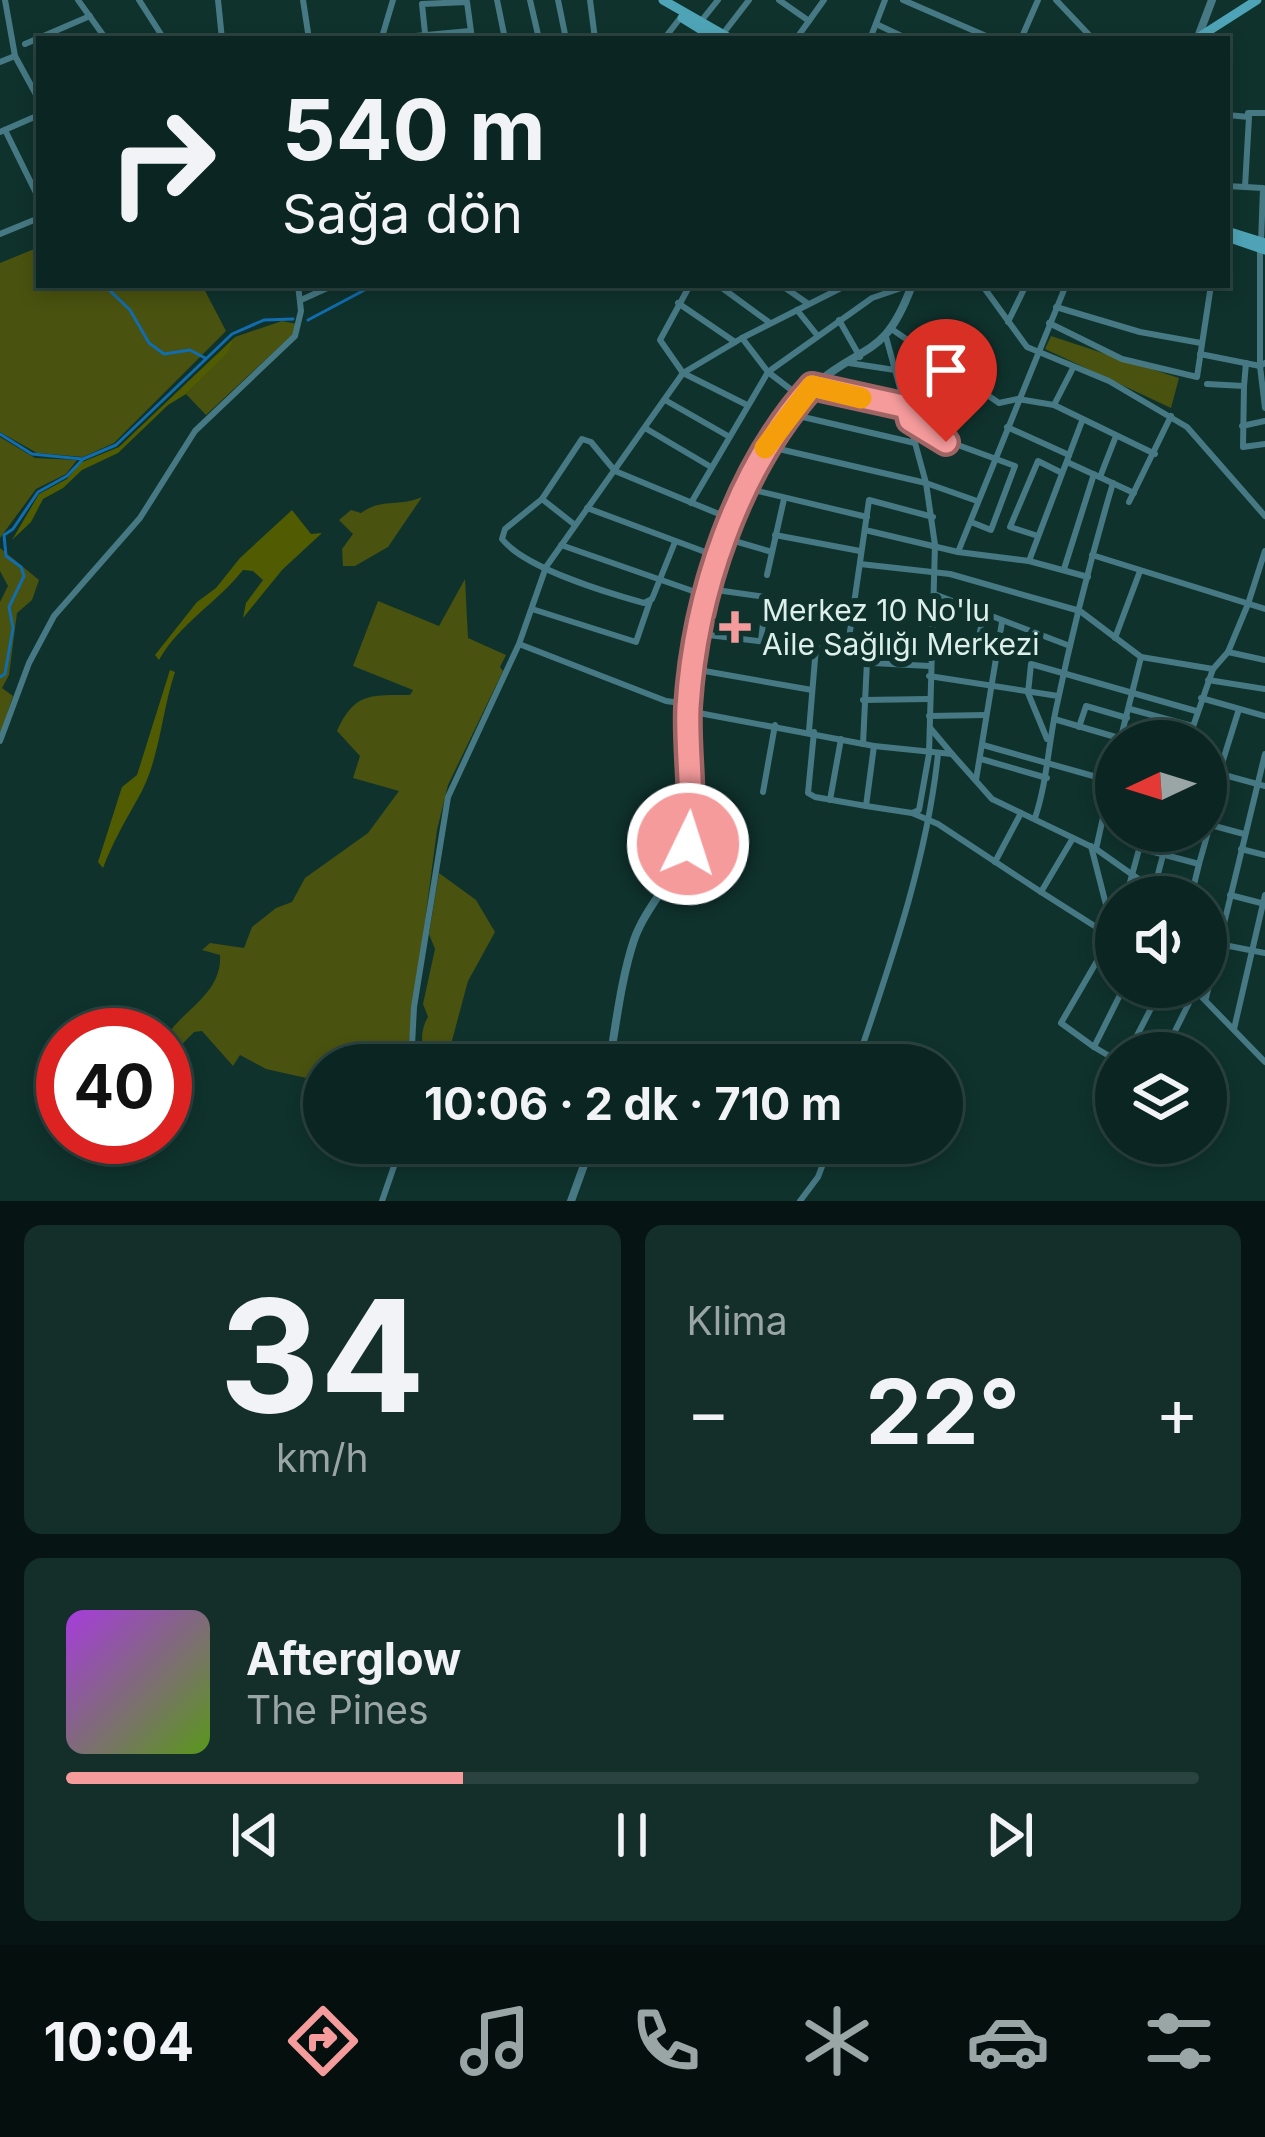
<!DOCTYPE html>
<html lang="tr">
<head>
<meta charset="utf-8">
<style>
	body { margin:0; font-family:Inter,sans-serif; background:#142e2a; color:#f1f3f6; height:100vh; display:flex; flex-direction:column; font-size:45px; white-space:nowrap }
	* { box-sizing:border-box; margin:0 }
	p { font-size:39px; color:#9aa5a5 }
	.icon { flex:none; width:66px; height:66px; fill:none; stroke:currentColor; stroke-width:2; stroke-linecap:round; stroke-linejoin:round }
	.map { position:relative; height:1201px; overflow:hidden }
	.drawer { display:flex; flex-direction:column; gap:24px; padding:24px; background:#061513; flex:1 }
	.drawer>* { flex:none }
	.guide { position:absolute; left:36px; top:36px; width:1194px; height:252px; border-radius:0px; box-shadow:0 6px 18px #0003,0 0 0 3px #2b4340; background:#0b2622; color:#f1f3f6; overflow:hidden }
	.needle { width:78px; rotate:266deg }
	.fabs { position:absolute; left:1095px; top:720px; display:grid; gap:24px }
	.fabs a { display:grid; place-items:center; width:132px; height:132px; border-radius:50%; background:#0b2622; box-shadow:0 6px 18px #0003,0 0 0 3px #2b4340; font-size:60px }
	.speed { position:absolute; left:36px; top:1008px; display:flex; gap:24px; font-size:60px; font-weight:700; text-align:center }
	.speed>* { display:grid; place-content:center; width:156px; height:156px; border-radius:50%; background:#0b2622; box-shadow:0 6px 18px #0003,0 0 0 3px #2b4340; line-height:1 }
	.speed .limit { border:18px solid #d22; background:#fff; color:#111 }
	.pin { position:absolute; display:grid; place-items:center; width:102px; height:102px; color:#fff; margin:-123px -51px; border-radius:50% 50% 50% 0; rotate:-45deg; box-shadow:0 0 12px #0007 }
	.pin .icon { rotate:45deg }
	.me { position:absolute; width:132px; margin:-66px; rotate:4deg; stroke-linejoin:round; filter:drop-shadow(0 0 9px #0008) }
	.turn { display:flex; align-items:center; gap:42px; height:252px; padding:0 48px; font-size:54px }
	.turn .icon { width:156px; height:156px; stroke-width:2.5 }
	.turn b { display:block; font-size:84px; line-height:102px }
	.big { font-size:90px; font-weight:700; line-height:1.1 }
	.drawer .tile { flex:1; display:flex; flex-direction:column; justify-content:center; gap:18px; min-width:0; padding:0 42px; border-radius:18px; background:#142e2a }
	.drawer .dial { align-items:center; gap:0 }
	.dial b { font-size:156px; line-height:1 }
	.song { display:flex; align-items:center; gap:36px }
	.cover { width:144px; height:144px; border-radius:18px; background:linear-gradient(135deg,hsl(280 70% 55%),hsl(90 70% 35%)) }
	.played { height:12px; border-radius:6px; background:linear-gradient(90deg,#f59b9c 35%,#2b4340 35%) }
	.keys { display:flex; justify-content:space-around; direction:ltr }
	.heat { display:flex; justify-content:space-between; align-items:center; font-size:66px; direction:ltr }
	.drawer .tiles { flex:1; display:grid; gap:24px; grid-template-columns:1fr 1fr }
	.tile:last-child { grid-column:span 2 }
	.trip { position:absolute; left:303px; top:1044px; width:660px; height:120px; border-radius:60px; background:#0b2622; box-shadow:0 6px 18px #0003,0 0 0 3px #2b4340; font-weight:700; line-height:120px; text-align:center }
	.menu { display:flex; height:192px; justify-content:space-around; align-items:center; background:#040f0e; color:#9aa5a5 }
	.menu .icon { width:84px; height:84px }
	.menu .current { color:#f59b9c }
	.menu b { font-size:54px; color:#f1f3f6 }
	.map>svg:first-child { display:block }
</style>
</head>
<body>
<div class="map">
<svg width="1265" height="1201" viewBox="0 0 1265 1201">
	<rect width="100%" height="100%" fill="#0f322d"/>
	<g fill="#49520f">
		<path d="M39 247V285H202L226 331 114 443 83 457 37 453 0 432V263Z"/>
		<path d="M282 321 297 324 294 333 206 415 186 394 226 353 235 337Z"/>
		<path d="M1051 336 1179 378 1171 408 1045 349Z"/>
		<path d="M0 437 35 458 77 460 66 474 36 489 0 538Z"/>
		<path d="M422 497 388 547 355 566H343L342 549 353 534 339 520 351 510 361 513C381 498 400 507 422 497Z"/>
		<path d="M0 548 39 580 32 600 17 613 9 675 2 688 13 696 0 735V602L8 586 0 571Z"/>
		<path d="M465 579 468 638 506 655 500 667 503 671 448 785 437 830 406 1065H324V1082L266 1069 240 1055 233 1066 202 1031 194 1032 165 1062C165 1056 164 1049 165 1043 171 1015 223 998 220 955L202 950 210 943 244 948 252 927 276 908 292 902 305 878 368 833 399 791 353 778 360 756 337 731C354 692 372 695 410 695L413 690 353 666 378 601 439 626Z"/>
		<path d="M439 873 476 900 495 932 468 981 450 1048 435 1065H429C421 1051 419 1031 428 1017L423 1004 435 949 429 934Z"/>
	</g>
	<g fill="#515b01">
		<path d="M235 337 227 353 186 394 168 405 118 453 82 470 63 488 43 499 31 522 12 540 39 494 67 479 80 463 119 447Z"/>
		<path d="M292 510 311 534 322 533 282 570 243 618 246 603 263 580 253 571 243 570C217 603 180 623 159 660L155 655 197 602 216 588 240 558Z"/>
		<path d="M170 670 175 672C161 713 160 762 137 800 124 823 113 842 103 868L98 862 122 787 137 775Z"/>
	</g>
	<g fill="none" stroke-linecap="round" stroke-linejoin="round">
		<g stroke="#116dad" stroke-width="3">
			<path d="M104 285 130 310 149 343 164 354 190 350 205 358"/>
			<path d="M308 320 374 285"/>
			<path d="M0 434 32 454 82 459"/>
			<path d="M0 677 5 674 13 628 9 607 24 576 21 567 6 556 4 535 13 529 38 492 67 476 83 459 116 445 232 334 264 320 293 319"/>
		</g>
		<g stroke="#467984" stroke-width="6">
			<path d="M5 0 15 56"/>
			<path d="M78 0 106 39"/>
			<path d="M139 0 164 39"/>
			<path d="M218 0 222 39"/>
			<path d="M303 0 309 39"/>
			<path d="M497 0 505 39"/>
			<path d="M530 0 539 39"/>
			<path d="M558 0 566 39"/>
			<path d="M590 0 595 39"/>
			<path d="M779 0 809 21"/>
			<path d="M903 0 993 39"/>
			<path d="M1056 0 1093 39"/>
			<path d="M702 20 718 0"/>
			<path d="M876 24 908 39"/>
			<path d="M425 33 422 4 467 2 472 39"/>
			<path d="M722 35 749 0"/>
			<path d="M272 39H288"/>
			<path d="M357 39 382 37 393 0"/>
			<path d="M383 39 470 31"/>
			<path d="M664 39 681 17"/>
			<path d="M796 39 824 0"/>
			<path d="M870 39 885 0"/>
			<path d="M1021 39 1038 0"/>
			<path d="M25 44 90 16"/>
			<path d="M0 62 15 56 39 100"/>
			<path d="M1248 113H1265"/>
			<path d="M1227 115 1249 117 1245 187"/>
			<path d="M5 130 39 199"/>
			<path d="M0 132 39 115"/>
			<path d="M1227 186 1263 188 1261 243"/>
			<path d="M0 234 39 218"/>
			<path d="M1260 250V366L1265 408"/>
			<path d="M690 285 660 340 683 373 747 405"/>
			<path d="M718 285 770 323"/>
			<path d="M781 285 807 303"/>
			<path d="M982 285 1027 347 1109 381 1187 427 1265 516"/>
			<path d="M301 300 334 285"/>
			<path d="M678 303 735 342"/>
			<path d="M1056 307 1140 332 1201 343"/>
			<path d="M797 310 817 335"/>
			<path d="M839 320 860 357"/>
			<path d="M1008 322 1026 285"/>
			<path d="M1049 323 1122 359 1197 377 1211 285"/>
			<path d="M893 330 999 403 1018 399 1054 405 1155 454"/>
			<path d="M742 338 768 372 802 398"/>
			<path d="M1200 354 1260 366 1265 363"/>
			<path d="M849 363 895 370"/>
			<path d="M1207 384 1244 386 1243 447 1265 444"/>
			<path d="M812 386 906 407"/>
			<path d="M1244 386 1246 363"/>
			<path d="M665 400 728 436"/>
			<path d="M1054 405 1073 368"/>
			<path d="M790 414 915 443"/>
			<path d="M910 420 947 441 1015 466 991 530 971 522"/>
			<path d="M1242 426 1265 421"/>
			<path d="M1007 427 1069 455"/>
			<path d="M645 428 711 467"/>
			<path d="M947 441 977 387"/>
			<path d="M766 446 926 483 977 501"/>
			<path d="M1067 462 1134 493"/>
			<path d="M1100 477 1116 436"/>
			<path d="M745 488 867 517"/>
			<path d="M542 499 575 525"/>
			<path d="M1129 502 1171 416"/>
			<path d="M691 503 768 372 872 298 910 285"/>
			<path d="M587 508 716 556"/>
			<path d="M865 530 958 552 1029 561 1088 577"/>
			<path d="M775 535 860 551"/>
			<path d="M1038 536 1010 527 1038 461 1062 473"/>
			<path d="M724 538 772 552"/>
			<path d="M675 542 652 599 644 603C608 593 525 568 502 539L505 529 542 499 582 439 591 442 615 471 731 519"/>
			<path d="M561 545 707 596"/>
			<path d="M958 552 1066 285"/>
			<path d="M1092 555 1265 609"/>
			<path d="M1029 561 1082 421"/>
			<path d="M860 564 950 574 1080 611 1141 657 1213 669"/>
			<path d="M1064 569 1094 474"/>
			<path d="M767 575 784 499"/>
			<path d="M709 589 766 597 761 641"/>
			<path d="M934 594 1070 646"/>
			<path d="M532 609 636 642 650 601"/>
			<path d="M700 634 847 652 873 663 929 666"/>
			<path d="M1115 638 1140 571"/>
			<path d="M519 644 666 701 688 704"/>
			<path d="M930 645 977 644 984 615"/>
			<path d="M847 652 869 500 933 517"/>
			<path d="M1228 652 1265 660"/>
			<path d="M693 669 812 690"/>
			<path d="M929 676 1058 696"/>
			<path d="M1208 680 1265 689"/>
			<path d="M1201 698 1265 716"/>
			<path d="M863 700 929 699"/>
			<path d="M1130 709 1192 726"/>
			<path d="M688 711 874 746 952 754 992 799 1096 849 1164 897"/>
			<path d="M929 716 986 715"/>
			<path d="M1054 719 1119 738"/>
			<path d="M1079 727 1086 706 1127 718"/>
			<path d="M931 729 952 754"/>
			<path d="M809 731 816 647"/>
			<path d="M814 732 808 793 815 797 866 806 874 746"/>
			<path d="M1047 739 1028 693 1031 664 1196 711"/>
			<path d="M0 741 29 663 54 616 140 518 195 431 295 336 301 311 298 285"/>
			<path d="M1120 741 1141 657"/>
			<path d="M1188 741 1213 669 1228 652 1248 604 1265 551"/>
			<path d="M863 744 867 661"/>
			<path d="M983 745 1111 781"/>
			<path d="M981 759 1047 778"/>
			<path d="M1206 770 1265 786"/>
			<path d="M1219 773 1239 709"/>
			<path d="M976 780 1002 622"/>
			<path d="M763 792 775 725"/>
			<path d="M830 800 841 739"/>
			<path d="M866 806 912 813 919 810 929 754 935 545 926 483 886 337"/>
			<path d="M912 813 938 824 1041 892"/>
			<path d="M1035 818C1047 782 1048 747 1056 709 1072 633 1091 557 1113 483"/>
			<path d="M1207 824 1244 834"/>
			<path d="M1073 838 1041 892 1115 939 1116 934"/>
			<path d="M1091 846 1114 936"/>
			<path d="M1139 848 1199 864 1210 825"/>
			<path d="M1096 849 1116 759"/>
			<path d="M1241 849 1265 855"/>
			<path d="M995 862 1021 813"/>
			<path d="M1154 889 1163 855"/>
			<path d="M1230 895 1261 903"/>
			<path d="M1126 897 1144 831"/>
			<path d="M1191 897 1199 864"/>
			<path d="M1206 933 1219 944 1265 953"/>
			<path d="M1192 987 1265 1062"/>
			<path d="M1206 998 1265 754"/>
			<path d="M1234 1029 1265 895"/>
			<path d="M1094 1047 1061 1023 1111 937"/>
			<path d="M1128 1053 1162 987"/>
			<path d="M1164 1053 1196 989"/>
			<path d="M1116 1060 1094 1047 1124 987"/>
			<path d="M411 1065 414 1007 448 797 519 644 546 567 683 373 742 338 847 285"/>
			<path d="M856 1065C890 964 927 860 938 754"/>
			<path d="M382 1201 402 1143"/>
			<path d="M800 1201 818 1177 831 1143"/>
		</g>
		<g stroke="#467984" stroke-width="8">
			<path d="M1198 37 1212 0"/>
			<path d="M609 1065C616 1025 621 979 634 940 646 906 675 879 687 845 702 802 686 753 688 709 692 625 719 540 756 465 769 438 791 404 814 385 866 342 885 358 912 285"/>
			<path d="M571 1201 592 1143"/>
		</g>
		<g stroke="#4ea4b6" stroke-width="9">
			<path d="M663 0 731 39"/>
			<path d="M682 18 716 39"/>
			<path d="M1196 39 1257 0"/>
			<path d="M1227 231 1265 243"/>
			<path d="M1227 237 1265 250"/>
		</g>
	</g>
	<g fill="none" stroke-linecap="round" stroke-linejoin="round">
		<g stroke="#9f6565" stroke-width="30">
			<path id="route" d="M688 844C695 798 686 753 688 707 695 595 737 470 812 386L907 407 910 420 946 442"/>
		</g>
		<use href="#route" stroke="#f59b9c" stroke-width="21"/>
		<path stroke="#f59e0b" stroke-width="21" d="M765 448 812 386 861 398"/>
	</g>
	<path fill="#f59b9c" stroke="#0f322d" stroke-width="4.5" d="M729 609h12v12h12v12h-12v12h-12v-12h-12v-12h12z"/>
	<g text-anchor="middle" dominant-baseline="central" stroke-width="12" stroke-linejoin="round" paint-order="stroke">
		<g font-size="30" fill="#dcefea" stroke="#0f322d" text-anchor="start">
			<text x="762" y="610">Merkez 10 No'lu<tspan x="762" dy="34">Aile Sağlığı Merkezi</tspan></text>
		</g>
	</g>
</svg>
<div class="fabs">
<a><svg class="needle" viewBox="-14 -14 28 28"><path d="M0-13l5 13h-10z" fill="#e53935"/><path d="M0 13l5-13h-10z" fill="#9aa5a5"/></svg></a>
<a><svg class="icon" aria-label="sound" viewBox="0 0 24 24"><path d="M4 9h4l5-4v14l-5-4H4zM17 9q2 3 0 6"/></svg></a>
<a><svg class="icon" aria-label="layers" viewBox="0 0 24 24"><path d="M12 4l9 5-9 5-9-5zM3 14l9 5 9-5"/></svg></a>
</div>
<div class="speed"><div class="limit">40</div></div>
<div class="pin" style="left:946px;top:442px;background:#d93025"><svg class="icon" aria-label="arrive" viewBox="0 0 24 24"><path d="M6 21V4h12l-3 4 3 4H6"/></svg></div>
<svg class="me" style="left:688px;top:844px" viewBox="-20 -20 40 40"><circle r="17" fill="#f59b9c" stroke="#fff" stroke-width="3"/><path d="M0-11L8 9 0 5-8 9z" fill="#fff"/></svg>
<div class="trip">10:06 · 2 dk · 710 m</div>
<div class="guide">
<div class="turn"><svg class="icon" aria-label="right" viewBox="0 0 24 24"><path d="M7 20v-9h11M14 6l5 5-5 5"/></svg><div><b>540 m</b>Sağa dön</div></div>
</div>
</div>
<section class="drawer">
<div class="tiles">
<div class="tile dial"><b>34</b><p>km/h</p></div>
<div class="tile"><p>Klima</p>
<div class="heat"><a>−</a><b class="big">22°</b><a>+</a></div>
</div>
<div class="tile">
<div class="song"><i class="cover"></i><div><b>Afterglow</b><p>The Pines</p></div></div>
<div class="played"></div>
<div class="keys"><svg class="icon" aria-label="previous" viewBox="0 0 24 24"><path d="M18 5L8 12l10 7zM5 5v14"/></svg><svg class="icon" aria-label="pause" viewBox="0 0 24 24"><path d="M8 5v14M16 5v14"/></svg><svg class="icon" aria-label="next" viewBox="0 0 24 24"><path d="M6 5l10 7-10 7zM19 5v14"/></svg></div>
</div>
</div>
</section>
<nav class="menu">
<b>10:04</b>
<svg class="icon current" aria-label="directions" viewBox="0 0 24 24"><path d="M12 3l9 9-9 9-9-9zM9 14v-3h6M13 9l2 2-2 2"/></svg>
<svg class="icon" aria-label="music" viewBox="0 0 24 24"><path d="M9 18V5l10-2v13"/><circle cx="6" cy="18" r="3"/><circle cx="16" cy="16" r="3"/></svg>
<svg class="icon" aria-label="phone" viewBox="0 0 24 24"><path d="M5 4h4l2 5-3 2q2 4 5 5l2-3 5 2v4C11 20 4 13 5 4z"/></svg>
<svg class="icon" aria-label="climate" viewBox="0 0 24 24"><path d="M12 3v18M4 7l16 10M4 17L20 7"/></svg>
<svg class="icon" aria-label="car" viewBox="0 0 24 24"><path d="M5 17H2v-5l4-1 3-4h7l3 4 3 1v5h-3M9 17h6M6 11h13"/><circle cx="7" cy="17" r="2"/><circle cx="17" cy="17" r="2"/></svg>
<svg class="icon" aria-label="filters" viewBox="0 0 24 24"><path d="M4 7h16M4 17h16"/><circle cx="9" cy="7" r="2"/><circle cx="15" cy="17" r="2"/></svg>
</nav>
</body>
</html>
